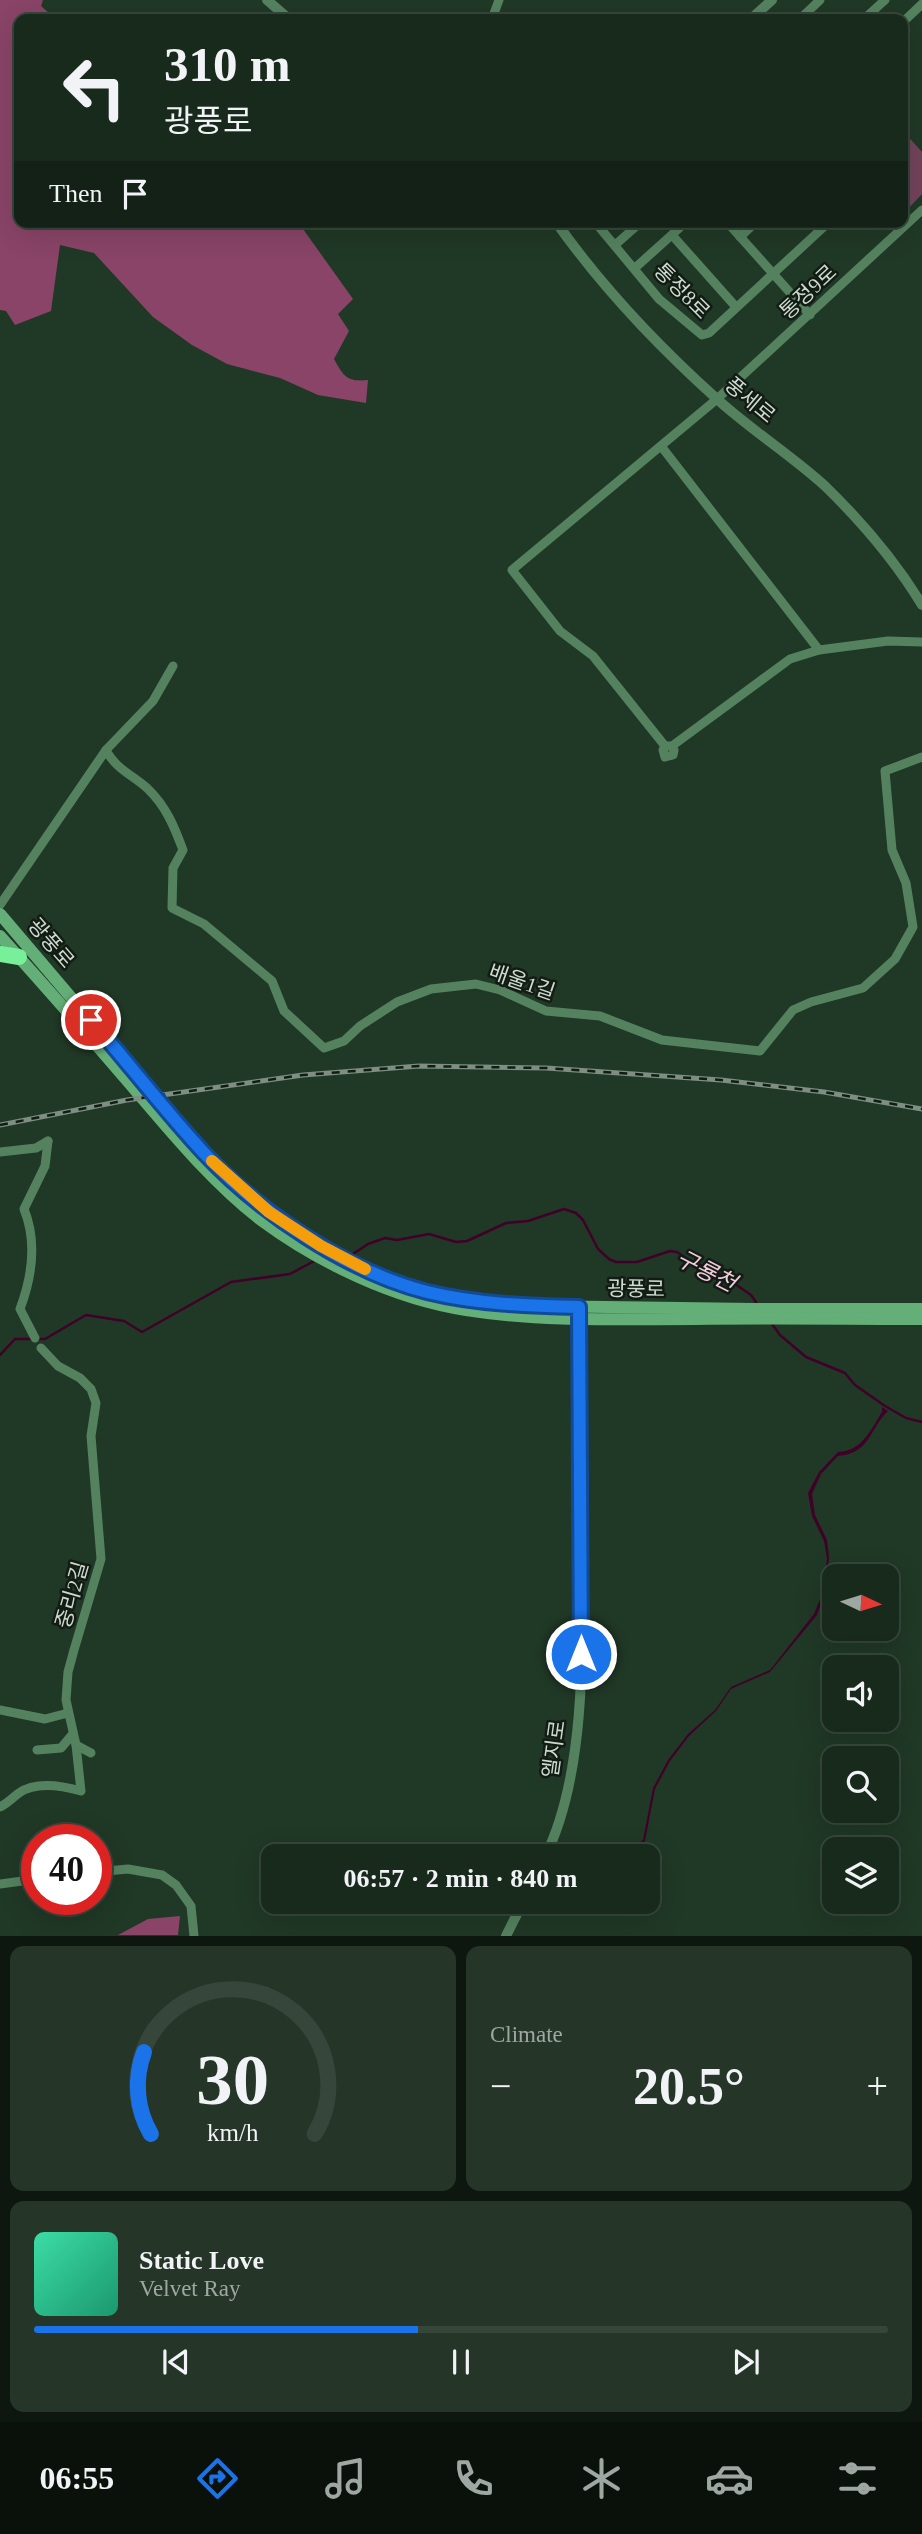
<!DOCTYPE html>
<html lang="en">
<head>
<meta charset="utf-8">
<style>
	body { margin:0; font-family:"Times New Roman","Noto Sans KR",serif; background:#253629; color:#f1f3f6; height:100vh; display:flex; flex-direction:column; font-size:26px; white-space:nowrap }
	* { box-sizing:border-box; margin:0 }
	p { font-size:23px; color:#9fa7a3 }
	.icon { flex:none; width:38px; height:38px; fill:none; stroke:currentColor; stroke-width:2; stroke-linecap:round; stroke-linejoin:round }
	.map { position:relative; height:1936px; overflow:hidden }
	.drawer { display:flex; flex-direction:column; gap:10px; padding:10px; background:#0d170f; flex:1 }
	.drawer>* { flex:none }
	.guide { position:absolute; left:14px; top:14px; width:894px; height:214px; border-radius:14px; box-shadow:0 7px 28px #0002,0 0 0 2px #36463b; background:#182a1c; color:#f1f3f6; overflow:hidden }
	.needle { width:46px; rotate:94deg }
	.buttons { position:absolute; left:822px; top:1564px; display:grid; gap:14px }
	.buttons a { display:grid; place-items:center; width:77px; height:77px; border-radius:14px; background:#182a1c; box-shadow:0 7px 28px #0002,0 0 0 2px #36463b; font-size:35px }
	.speed { position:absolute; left:21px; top:1824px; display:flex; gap:14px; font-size:35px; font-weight:700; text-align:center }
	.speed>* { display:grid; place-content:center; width:91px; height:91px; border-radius:50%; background:#182a1c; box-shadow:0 7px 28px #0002,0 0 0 2px #36463b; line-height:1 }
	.speed .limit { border:10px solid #d22; background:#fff; color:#111 }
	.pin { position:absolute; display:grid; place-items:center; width:60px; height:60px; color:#fff; margin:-30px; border:4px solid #fff; border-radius:50%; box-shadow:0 2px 7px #0007 }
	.me { position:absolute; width:77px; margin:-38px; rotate:0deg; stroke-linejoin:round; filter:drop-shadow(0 0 5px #0008) }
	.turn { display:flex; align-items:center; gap:24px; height:147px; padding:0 35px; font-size:32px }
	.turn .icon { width:91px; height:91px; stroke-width:2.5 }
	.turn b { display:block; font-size:49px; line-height:60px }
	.then { display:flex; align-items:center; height:66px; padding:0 35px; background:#0003; gap:14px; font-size:26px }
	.big { font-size:52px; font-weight:800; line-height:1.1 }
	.drawer .widget { flex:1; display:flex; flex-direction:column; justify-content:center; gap:10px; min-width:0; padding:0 24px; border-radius:14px; background:#253629 }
	.drawer .dial { align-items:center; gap:0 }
	.dial svg { height:182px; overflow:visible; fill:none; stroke:#36463b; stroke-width:7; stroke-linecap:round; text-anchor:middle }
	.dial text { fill:#f1f3f6; stroke:none }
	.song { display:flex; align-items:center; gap:21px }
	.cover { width:84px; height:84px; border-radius:10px; background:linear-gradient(135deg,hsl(160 70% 55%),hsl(160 70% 35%)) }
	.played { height:7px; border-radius:4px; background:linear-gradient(90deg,#1a73e8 45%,#36463b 45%) }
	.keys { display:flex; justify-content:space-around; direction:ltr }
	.heat { display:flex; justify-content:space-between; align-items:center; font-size:38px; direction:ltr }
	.drawer .tiles { flex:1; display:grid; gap:10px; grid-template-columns:1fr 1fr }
	.widget:last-child { grid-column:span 2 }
	.trip { position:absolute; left:261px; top:1844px; width:399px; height:70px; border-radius:14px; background:#182a1c; box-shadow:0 7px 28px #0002,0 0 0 2px #36463b; font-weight:800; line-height:70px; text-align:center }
	.menu { display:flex; height:112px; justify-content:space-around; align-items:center; background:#0a110b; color:#9fa7a3 }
	.menu .icon { width:49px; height:49px }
	.menu .current { color:#1a73e8 }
	.menu b { font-size:32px; color:#f1f3f6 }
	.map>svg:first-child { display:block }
</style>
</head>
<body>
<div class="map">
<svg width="922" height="1936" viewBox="0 0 922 1936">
	<rect width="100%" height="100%" fill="#203826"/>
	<path fill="#71435a" d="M903 131 922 152V194L906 211 903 207Z"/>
	<g fill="#894467">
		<path d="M0 0H43L41 6 56 19H19V222H298L353 299 338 314 349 331 334 359C344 377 347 382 368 380L366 403 318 395 280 378 227 364 192 345 153 317 94 253 60 245 51 311 15 325 6 311 0 310Z"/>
		<path d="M180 1916 178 1935H118L148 1919Z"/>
	</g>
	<path fill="#400028" d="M882 1407 888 1411C869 1429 871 1453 838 1456L821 1474 812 1494 815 1515 827 1540 829 1558 825 1592 817 1615 770 1672 731 1689 716 1711 689 1736 670 1761 655 1789 645 1841 627 1857H624L643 1840 653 1788 668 1760 688 1734 715 1710 731 1687 770 1670 814 1614 823 1592 827 1558 824 1541 812 1516 808 1493 819 1472 838 1452C862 1451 870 1431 882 1412Z"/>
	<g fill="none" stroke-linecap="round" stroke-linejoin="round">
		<g stroke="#400028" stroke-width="2.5">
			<path d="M353 1254 368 1244 385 1238 397 1240 429 1234 456 1242 467 1241 506 1223 528 1221 564 1209 576 1213 583 1220 598 1249 609 1259 616 1262H637L670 1251 677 1252 693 1263 708 1267 738 1286 751 1295 758 1305"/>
			<path d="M772 1324 780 1335 806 1357 845 1373 855 1385 885 1406 906 1418 922 1422"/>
			<path d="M0 1355 15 1339H45L86 1315 124 1321 142 1332 231 1282 290 1274 316 1260"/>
		</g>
		<g stroke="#54825f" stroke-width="9">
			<path d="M492 19 499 0"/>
			<path d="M800 19 820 0"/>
			<path d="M864 19 885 0"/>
			<path d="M903 22 922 4"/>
			<path d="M595 222 659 299 702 335 709 333 829 222"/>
			<path d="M727 222 810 315"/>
			<path d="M672 235 736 307"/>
			<path d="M740 237 756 222"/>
			<path d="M615 245 641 222"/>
			<path d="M635 268 686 222"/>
			<path d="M661 446 819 650"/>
			<path d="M173 666 153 701 106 750C115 768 132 775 147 788 166 806 174 826 183 850L173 868 172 908 204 924 272 981 284 1011 324 1048 344 1041 360 1026 397 1002 431 989 476 984 500 990 546 1011 600 1016 662 1040 760 1051 793 1010 811 1002 863 988 895 959 913 927 906 883 892 850 885 771 922 757"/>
			<path d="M665 746 593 656 560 631 512 570 717 399 922 210"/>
			<path d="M672 746 674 750 673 755 665 757 663 750 665 746H672L790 659 819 650 888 641 922 642"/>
			<path d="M0 905 106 750"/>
			<path d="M0 1152 36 1148 48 1141"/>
			<path d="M35 1338 20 1309C32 1277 37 1241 24 1209L45 1166 48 1141"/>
			<path d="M0 1710 45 1719 68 1713"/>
			<path d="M76 1745 91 1753"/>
			<path d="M37 1750 61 1748 72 1735"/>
			<path d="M0 1807C8 1803 12 1798 19 1793 36 1781 63 1786 81 1791L76 1745 66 1700 68 1672 74 1650 101 1559 91 1436 96 1403 91 1389 80 1378 58 1366 41 1348"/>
			<path d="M96 1872 128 1869 162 1875 176 1885 191 1906 194 1936"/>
			<path d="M0 1884 37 1879"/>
		</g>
		<g stroke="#54825f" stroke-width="10">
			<path d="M267 0 289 19"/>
			<path d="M751 19 772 0"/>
			<path d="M556 222C602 287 658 346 717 399 751 430 791 455 825 486 861 521 896 562 922 605"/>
			<path d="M545 1857C592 1762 581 1615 581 1510 580 1445 583 1378 580 1313"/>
			<path d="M506 1936 523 1902"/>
		</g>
		<g stroke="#64ae77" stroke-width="12">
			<path d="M0 914 205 1155 269 1212 321 1246 372 1272 425 1291 469 1300 533 1306 754 1309H922"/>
			<path d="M0 936C44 985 88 1035 131 1085 171 1132 212 1182 261 1220 319 1263 395 1299 466 1310 542 1322 620 1319 696 1319 772 1318 847 1319 922 1319"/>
		</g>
		<path stroke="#77f099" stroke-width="16" d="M0 954 19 957"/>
		<g stroke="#7c8f80" stroke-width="5">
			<path id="rail" d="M0 1125 127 1100 303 1075 419 1066 546 1068 721 1080 824 1092 922 1109"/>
		</g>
		<use href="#rail" stroke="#121c14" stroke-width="2.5" stroke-dasharray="8" stroke-linecap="butt"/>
	</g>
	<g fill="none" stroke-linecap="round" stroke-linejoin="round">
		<g stroke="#114b97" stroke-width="18">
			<path id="route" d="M91 1020C129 1064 165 1111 204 1153 259 1212 348 1272 427 1292 476 1304 528 1306 579 1307L581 1654"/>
		</g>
		<use href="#route" stroke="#1a73e8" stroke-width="12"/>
		<path stroke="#f59e0b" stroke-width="12" d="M212 1161 269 1212 321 1246 365 1269"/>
	</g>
	<g text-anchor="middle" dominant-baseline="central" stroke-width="5" stroke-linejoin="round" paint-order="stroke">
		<g font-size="21" fill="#cddbcf" stroke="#121c14">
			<text transform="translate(682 291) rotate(45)">통정8로</text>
			<text transform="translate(808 292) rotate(-43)">통정9로</text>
			<text transform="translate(750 400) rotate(40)">풍세로</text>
			<text transform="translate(51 943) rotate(49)">광풍로</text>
			<text transform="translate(522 982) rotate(19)">배울1길</text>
			<text transform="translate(636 1289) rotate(1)">광풍로</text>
			<text transform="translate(72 1595) rotate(-74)">중리2길</text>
			<text transform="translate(554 1749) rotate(-82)">엘지로</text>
		</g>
		<g font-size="23" font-style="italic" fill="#f4cadd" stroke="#121c14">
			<text transform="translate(706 1271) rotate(27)">구룡천</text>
		</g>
	</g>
</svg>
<div class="buttons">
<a><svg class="needle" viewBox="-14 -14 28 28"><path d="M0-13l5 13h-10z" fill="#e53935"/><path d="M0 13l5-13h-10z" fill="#9fa7a3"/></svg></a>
<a><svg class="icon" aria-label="sound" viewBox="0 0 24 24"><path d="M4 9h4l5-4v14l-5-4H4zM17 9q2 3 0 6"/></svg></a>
<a><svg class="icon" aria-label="search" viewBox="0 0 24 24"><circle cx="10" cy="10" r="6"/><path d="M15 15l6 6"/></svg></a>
<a><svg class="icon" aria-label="layers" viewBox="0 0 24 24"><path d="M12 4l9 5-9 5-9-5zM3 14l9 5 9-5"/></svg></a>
</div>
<div class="speed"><div class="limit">40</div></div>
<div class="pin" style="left:91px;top:1020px;background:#d93025"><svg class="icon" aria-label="arrive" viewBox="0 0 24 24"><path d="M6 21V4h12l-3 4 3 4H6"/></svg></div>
<svg class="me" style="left:581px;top:1654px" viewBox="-20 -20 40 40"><circle r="17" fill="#1a73e8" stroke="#fff" stroke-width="3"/><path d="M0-11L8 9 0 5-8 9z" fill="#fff"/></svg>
<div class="trip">06:57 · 2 min · 840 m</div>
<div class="guide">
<div class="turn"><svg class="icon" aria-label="left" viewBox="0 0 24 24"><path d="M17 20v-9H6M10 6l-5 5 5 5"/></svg><div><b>310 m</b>광풍로</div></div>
<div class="then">Then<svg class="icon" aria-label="arrive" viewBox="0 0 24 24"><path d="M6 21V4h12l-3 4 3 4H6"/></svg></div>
</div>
</div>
<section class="drawer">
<div class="tiles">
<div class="widget dial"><svg viewBox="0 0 100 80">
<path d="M14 69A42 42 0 1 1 86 69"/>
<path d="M14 69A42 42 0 0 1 11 33" stroke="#1a73e8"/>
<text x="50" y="56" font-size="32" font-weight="700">30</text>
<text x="50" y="72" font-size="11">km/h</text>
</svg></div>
<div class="widget"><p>Climate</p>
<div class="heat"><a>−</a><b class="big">20.5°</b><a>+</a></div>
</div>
<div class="widget">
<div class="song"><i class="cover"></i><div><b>Static Love</b><p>Velvet Ray</p></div></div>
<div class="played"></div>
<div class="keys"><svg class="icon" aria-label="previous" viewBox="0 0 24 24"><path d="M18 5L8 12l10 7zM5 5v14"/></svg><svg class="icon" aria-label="pause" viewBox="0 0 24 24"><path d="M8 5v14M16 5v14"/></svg><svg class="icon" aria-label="next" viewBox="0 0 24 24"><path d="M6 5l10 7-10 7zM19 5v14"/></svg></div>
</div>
</div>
</section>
<nav class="menu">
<b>06:55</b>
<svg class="icon current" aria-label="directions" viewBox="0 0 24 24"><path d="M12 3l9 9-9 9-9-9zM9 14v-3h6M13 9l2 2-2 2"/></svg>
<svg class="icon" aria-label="music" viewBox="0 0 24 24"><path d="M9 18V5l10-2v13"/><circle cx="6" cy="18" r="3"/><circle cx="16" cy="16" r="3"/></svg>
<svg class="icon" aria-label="phone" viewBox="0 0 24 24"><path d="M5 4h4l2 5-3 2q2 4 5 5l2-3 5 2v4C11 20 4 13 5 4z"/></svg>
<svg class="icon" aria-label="climate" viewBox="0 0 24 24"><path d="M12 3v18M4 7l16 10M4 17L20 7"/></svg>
<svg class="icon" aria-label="car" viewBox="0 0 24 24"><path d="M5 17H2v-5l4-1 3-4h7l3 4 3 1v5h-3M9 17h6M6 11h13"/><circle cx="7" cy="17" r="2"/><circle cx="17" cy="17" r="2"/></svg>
<svg class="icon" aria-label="filters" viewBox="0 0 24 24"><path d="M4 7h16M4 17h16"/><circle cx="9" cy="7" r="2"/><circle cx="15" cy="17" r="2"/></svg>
</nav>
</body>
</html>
